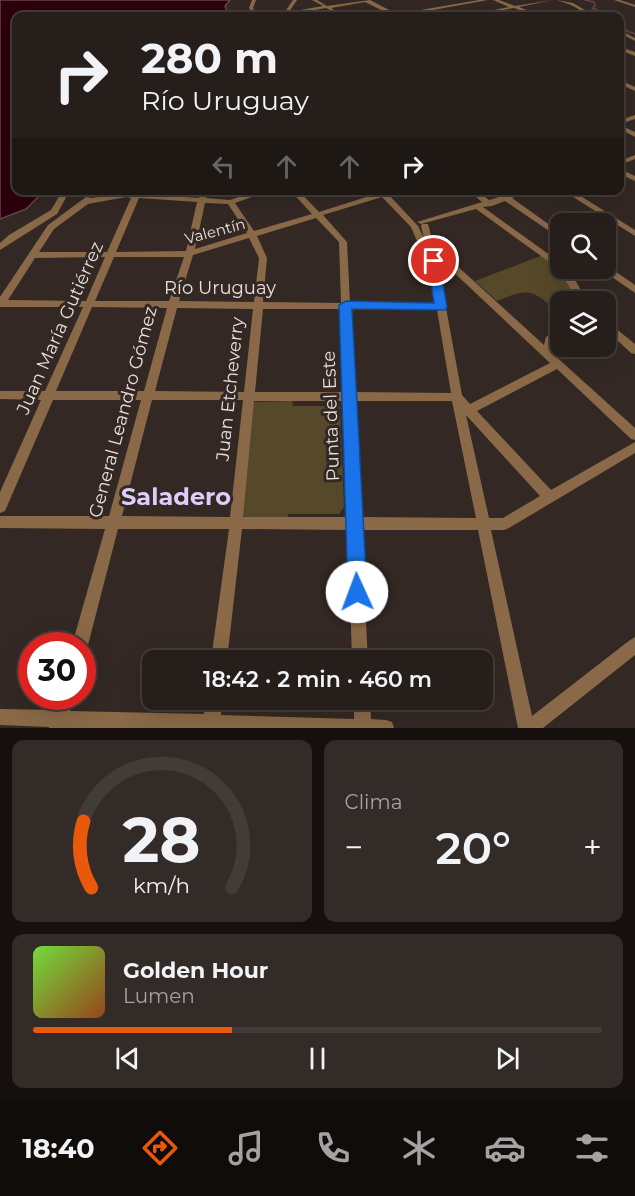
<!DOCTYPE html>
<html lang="es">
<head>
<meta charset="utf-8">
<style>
	body { margin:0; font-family:Montserrat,sans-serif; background:#322b27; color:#f1f3f6; height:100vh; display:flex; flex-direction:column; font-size:22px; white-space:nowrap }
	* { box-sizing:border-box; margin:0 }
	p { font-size:20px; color:#a4a2a2 }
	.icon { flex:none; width:33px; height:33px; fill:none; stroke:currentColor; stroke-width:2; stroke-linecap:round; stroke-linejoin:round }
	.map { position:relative; height:728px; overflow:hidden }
	.drawer { display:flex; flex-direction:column; gap:12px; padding:12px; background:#15100e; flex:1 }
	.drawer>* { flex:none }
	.hud { position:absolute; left:12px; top:12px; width:612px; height:183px; border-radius:12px; box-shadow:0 6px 24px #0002,0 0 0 2px #423c39; background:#261e1a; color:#f1f3f6; overflow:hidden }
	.tools { position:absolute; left:550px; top:213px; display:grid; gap:12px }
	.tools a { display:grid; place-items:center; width:66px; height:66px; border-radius:12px; background:#261e1a; box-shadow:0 6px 24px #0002,0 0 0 2px #423c39; font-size:30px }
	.speed { position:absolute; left:18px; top:632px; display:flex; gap:12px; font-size:30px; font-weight:700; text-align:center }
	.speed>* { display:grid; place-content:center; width:78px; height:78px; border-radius:50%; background:#261e1a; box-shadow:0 6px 24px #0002,0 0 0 2px #423c39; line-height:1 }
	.speed .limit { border:9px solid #d22; background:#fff; color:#111 }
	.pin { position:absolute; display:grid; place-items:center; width:51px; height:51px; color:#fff; margin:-26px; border:3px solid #fff; border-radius:50%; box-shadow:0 2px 6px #0007 }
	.me { position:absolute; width:66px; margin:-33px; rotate:358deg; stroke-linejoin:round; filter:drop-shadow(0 0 4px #0008) }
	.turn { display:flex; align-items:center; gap:21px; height:126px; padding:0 30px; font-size:27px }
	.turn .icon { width:78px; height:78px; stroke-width:2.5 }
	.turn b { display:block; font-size:42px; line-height:51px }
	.lanes { display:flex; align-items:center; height:57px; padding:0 30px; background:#0003; justify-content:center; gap:30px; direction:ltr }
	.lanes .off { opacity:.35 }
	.big { font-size:45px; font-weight:600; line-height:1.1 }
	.drawer .tile { flex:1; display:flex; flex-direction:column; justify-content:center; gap:9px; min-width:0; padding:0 21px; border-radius:12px; background:#322b27 }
	.drawer .dial { align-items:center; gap:0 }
	.dial svg { height:156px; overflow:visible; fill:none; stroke:#423c39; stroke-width:7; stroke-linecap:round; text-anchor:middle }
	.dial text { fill:#f1f3f6; stroke:none }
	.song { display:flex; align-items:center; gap:18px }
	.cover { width:72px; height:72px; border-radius:9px; background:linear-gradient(135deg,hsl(100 70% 55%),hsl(20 70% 35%)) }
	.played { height:6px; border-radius:3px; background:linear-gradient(90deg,#ea580c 35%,#423c39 35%) }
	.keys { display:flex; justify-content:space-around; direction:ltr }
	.heat { display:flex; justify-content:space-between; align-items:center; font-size:33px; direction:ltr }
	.drawer .tiles { flex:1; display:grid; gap:12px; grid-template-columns:1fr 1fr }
	.tile:last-child { grid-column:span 2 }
	.trip { position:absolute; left:142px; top:650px; width:351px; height:60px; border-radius:12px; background:#261e1a; box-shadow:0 6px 24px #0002,0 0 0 2px #423c39; font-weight:600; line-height:60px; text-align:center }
	.tab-bar { display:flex; height:96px; justify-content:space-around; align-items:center; background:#0f0c0a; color:#a4a2a2 }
	.tab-bar .icon { width:42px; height:42px }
	.tab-bar .selected { color:#ea580c }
	.tab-bar b { font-size:27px; color:#f1f3f6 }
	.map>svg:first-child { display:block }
</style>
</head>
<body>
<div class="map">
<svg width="635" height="728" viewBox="0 0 635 728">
	<rect width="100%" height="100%" fill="#332823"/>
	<g fill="#554929">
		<path d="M543 255 563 271 580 301 561 302V313C531 291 533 286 497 301L475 281Z"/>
		<path d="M292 401 293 406H340L344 507 339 514H288V519H247L242 514 253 402Z"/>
	</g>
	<path fill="#2c000d" stroke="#65444c" stroke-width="1.5" d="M0 0H230L225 6 228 16H16V190L44 191 26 209 0 219Z"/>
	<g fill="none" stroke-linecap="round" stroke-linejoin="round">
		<g stroke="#65444c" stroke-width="1.5">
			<path d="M585 0 594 2 595 6 592 8 604 13 601 16"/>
			<path d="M620 22 627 31 635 34"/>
		</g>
		<g fill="#896947" fill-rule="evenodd">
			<path d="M252 0H256L253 8 258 16H254L249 8Z"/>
			<path d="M293 0H297L289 12 323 6 312 0H317L327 6 370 0 397 14 479 0H488L400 16H393L365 2 331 8 345 16H341L326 8 282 16Z"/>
			<path d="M493 0H499L515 6 553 0 519 7 541 16H536L514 8 471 16H465L509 7Z"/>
			<path d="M557 0 573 3 595 16H591L571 5Z"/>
			<path d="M614 0H620L635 5V7Z"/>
			<path d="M620 30 635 38V41L620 33Z"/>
			<path d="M620 47 635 52V56L620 50Z"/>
			<path d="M620 80 635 87V91L620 84Z"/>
			<path d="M635 115V119L620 124V120Z"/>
			<path d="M620 125 635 132V137L620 129Z"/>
			<path d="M635 155V159L620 165V161Z"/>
			<path d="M620 169 635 176V181L620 174Z"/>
			<path d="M63 190H70L57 214 0 250V243L9 235 51 210Z"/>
			<path d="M203 190H210L206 198 230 200 259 190H271L235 203 254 231 312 214 290 190H298L319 212 379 193 378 190H401L389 195 418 226 424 238 421 226 422 224H428L437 258 454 263 544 345 546 337 561 327V336L555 342 552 353 635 428V440L631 439 557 369 477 411 551 490 635 442V453L509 528 504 530H491L532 716 630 640 635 637V655L543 728H518L478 530H361L368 660H352L348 530 242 529 227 660H211L229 529H118L88 645 85 650 82 652V645H72L105 529 0 528V516H109L141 400H53L5 511 0 513V492L41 400 0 399V391H45L83 307H0V297L48 225 86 197 92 198 126 193 199 198ZM126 197 131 198 107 252H39L54 229 88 204ZM382 197 411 227 422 253 427 255 424 258 429 261 436 304 350 303 347 242 323 215ZM139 198 197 202 186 251 116 252ZM205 203 228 204 247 233 195 249ZM316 218 339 242 341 303 263 302 267 258 257 236ZM249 238 259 258 254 302 179 301 193 255ZM105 257 86 301 8 300 35 258ZM114 257H184L169 301H95ZM438 264 448 267 550 363 470 404 462 395ZM92 307 167 308 144 391H56ZM177 308 253 309 244 392 155 391ZM263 309H341L344 392H255ZM351 309 437 310 451 393 355 392ZM152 400H243L230 517 122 516ZM254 401H344L348 517H243ZM355 401H452L476 518 361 517ZM466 415 540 496 503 518H489Z"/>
			<path d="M468 190H476L489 200 523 190H536L512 198 561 233V239L505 201 492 206 483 207 561 263V268H569L587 302H578L559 269 476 209 421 224 417 222 482 202Z"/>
			<path d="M562 190H571L635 230V236Z"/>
			<path d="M606 265 635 285V293L602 270 601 268H606Z"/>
			<path d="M606 322 609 323 635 344V354L631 353 606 330Z"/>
			<path d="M58 696H74L70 711 204 714 206 699H222L221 715 354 719V699H370L371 719 386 720 392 722 394 728H49V727L0 725V709L54 710Z"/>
		</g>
	</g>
	<path fill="#1a73e8" stroke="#114b97" stroke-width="1.5" d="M434 258 439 261 447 307 445 310 352 309 367 592 364 599 357 601 351 599 348 592 339 305 346 301 434 303 428 261Z"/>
	<g text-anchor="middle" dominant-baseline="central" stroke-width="6" stroke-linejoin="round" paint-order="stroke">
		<g font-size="15" fill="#e9e1de" stroke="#332823">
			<text transform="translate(215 231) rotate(-15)">Valentín</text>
		</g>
		<g font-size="18" fill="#e9e1de" stroke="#332823">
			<text x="220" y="288">Río Uruguay</text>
			<text transform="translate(60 328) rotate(-66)">Juan María Gutiérrez</text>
			<text transform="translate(230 389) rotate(-84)">Juan Etcheverry</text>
			<text transform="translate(123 412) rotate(-75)">General Leandro Gómez</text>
			<text transform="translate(331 416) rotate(-92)">Punta del Este</text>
		</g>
		<g font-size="24" font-weight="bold" fill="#ddcef9" stroke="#332823">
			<text x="176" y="496">Saladero</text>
		</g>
	</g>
</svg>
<div class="tools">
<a><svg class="icon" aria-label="search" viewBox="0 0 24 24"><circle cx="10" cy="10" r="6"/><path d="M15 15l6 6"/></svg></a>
<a><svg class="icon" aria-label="layers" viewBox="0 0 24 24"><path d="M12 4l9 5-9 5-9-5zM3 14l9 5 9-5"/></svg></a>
</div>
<div class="speed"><div class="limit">30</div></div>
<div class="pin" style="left:434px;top:261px;background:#d93025"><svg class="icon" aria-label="arrive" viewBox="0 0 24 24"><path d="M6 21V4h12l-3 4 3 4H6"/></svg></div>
<svg class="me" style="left:357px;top:592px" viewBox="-20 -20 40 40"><circle r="19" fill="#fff"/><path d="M0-13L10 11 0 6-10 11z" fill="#1a73e8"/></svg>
<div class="trip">18:42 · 2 min · 460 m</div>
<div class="hud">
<div class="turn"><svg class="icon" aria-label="right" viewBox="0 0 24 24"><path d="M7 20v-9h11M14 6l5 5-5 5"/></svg><div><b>280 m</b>Río Uruguay</div></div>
<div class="lanes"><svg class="icon off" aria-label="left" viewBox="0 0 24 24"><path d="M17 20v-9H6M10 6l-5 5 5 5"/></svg><svg class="icon off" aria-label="ahead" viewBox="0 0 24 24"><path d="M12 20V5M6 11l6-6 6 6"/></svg><svg class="icon off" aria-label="ahead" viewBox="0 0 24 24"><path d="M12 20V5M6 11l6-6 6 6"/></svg><svg class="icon" aria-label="right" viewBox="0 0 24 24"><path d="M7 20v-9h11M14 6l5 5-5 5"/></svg></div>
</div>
</div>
<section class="drawer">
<div class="tiles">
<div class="tile dial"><svg viewBox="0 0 100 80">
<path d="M14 69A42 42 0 1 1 86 69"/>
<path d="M14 69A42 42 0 0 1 10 35" stroke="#ea580c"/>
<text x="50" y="56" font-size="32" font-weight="700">28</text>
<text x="50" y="72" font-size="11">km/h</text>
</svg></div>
<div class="tile"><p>Clima</p>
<div class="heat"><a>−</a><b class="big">20°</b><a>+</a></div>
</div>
<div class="tile">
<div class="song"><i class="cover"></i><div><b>Golden Hour</b><p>Lumen</p></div></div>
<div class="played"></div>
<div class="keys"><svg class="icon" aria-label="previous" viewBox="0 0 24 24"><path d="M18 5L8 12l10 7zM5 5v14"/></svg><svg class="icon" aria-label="pause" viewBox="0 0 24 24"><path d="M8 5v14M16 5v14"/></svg><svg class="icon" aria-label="next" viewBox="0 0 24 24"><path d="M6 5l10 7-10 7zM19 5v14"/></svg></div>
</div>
</div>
</section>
<nav class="tab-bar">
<b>18:40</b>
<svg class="icon selected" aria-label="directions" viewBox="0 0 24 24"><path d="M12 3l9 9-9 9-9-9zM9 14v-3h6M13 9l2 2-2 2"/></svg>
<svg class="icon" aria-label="music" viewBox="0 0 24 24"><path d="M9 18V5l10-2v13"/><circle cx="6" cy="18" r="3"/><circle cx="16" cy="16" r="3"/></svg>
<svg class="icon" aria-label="phone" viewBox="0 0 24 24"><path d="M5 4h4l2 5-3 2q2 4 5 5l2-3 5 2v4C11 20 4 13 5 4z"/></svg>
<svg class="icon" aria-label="climate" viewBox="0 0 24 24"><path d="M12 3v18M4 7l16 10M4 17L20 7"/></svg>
<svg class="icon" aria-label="car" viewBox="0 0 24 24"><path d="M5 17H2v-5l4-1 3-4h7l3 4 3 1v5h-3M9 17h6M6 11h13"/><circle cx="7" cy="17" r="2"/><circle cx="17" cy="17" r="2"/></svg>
<svg class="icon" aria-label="filters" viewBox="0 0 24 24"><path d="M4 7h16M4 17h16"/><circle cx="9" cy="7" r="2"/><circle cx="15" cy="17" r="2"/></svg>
</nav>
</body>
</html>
